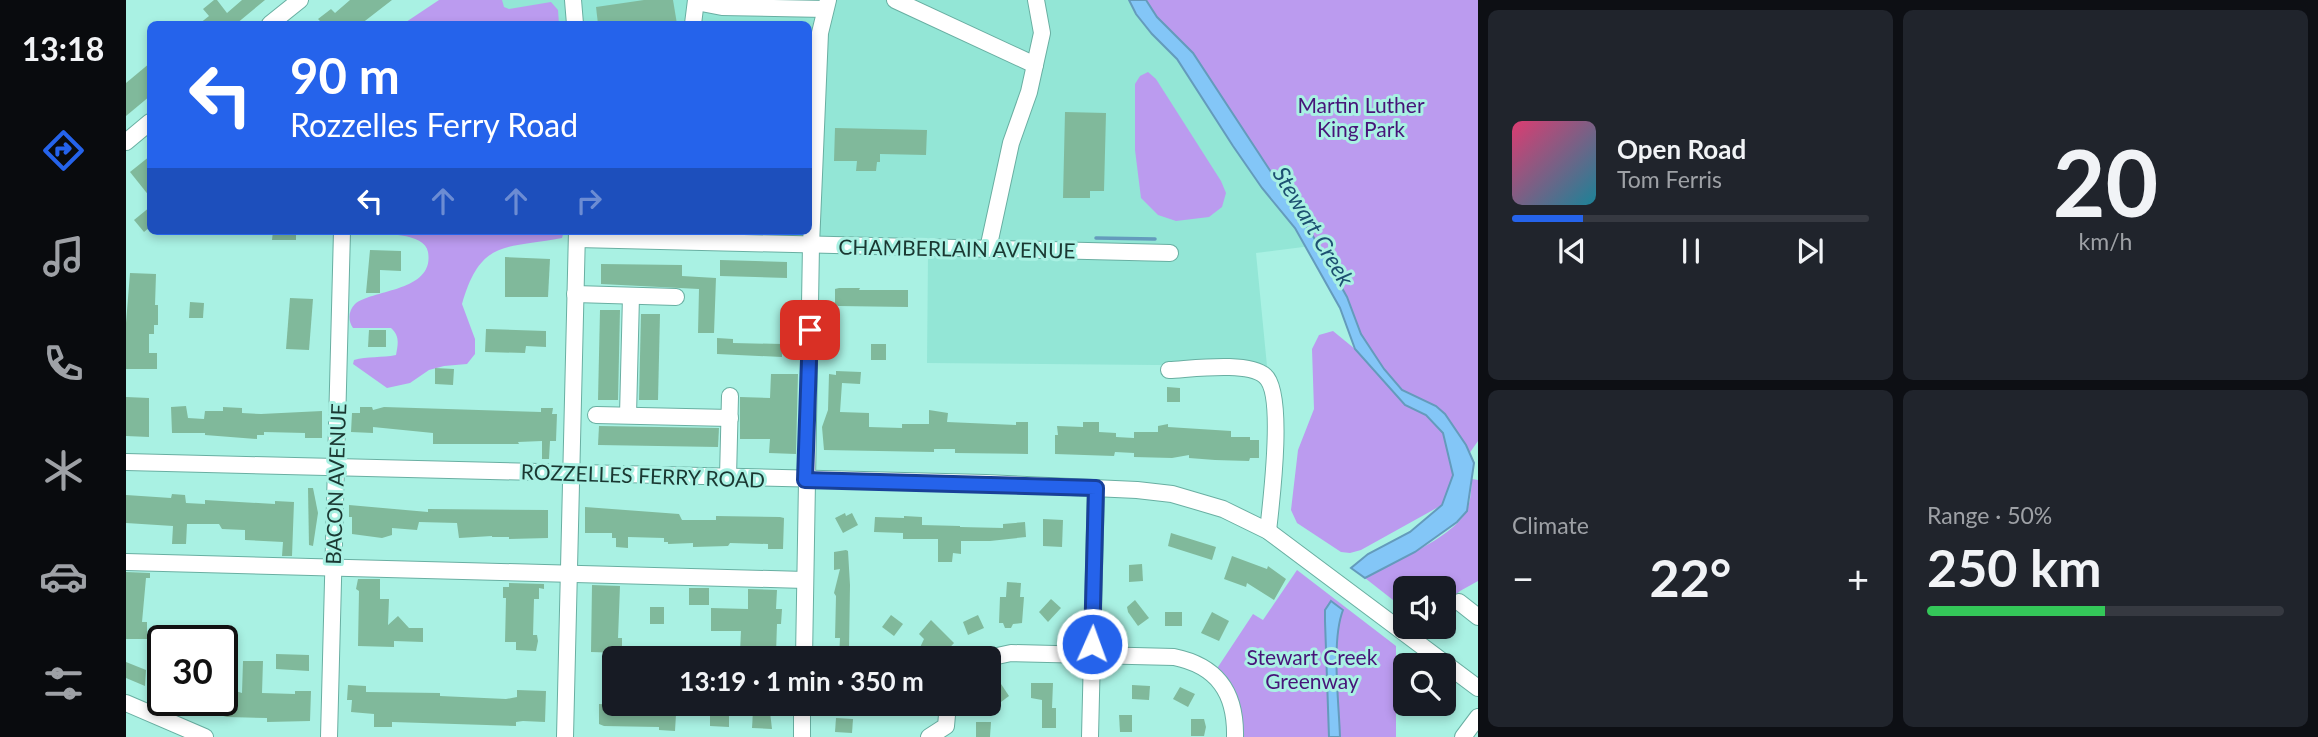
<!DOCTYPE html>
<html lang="en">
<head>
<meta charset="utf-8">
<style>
	body { margin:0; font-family:Lato,sans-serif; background:#20242c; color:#f1f3f6; height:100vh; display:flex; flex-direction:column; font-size:26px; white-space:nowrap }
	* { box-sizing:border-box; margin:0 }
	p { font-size:23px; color:#9ea1a6 }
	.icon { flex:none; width:38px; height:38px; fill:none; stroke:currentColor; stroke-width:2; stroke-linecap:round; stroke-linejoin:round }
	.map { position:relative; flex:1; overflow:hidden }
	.drawer { display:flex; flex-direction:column; gap:10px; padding:10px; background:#0d0f14; width:840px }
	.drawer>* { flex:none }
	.guide { position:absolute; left:21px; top:21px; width:665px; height:214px; border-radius:10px; box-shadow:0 4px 10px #0003; background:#2563eb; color:#fff; overflow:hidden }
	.fabs { position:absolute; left:1267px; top:576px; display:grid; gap:14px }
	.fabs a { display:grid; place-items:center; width:63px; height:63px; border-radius:10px; background:#171b24; box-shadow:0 4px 10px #0003; font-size:35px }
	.speed { position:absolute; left:21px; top:625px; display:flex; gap:14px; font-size:35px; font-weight:700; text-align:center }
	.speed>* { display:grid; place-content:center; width:91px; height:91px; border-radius:50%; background:#171b24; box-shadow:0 4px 10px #0003; line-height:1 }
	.speed .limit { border:4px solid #111; border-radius:10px; background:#fff; color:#111 }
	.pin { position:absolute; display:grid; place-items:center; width:60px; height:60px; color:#fff; margin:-30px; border-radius:14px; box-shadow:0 4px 10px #0006 }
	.me { position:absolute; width:77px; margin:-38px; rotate:2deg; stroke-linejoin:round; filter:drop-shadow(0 0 5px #0008) }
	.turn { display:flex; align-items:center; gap:24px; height:147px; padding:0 28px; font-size:32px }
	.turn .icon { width:91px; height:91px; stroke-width:2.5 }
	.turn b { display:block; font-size:49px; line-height:60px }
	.lanes { display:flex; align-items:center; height:66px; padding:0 28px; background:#0003; justify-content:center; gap:35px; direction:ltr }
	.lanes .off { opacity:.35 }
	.big { font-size:52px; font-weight:700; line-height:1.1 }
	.drawer .card { flex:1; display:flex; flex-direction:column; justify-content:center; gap:10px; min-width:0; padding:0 24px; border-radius:10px; background:#20242c }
	.drawer .dial { align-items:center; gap:0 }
	.dial b { font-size:91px; line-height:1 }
	.song { display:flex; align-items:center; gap:21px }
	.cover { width:84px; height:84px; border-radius:10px; background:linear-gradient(135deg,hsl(340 70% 55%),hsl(190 70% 35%)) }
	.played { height:7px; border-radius:4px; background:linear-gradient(90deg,#2563eb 20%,#363941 20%) }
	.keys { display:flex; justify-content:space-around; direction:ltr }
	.heat { display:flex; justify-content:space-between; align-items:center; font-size:38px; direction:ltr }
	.charge { height:10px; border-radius:5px; background:linear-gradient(90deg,#34c759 50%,#363941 0) }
	.drawer .tiles { flex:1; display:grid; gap:10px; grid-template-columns:repeat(2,1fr) }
	.trip { position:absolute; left:476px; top:646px; width:399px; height:70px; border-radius:10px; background:#171b24; box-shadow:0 4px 10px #0003; font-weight:700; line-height:70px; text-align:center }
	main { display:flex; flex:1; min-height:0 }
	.tabs { display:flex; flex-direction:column; width:126px; justify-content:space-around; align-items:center; background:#090b0e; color:#9ea1a6 }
	.tabs .icon { width:49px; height:49px }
	.tabs .selected { color:#2563eb }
	.tabs b { font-size:32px; color:#f1f3f6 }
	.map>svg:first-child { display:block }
</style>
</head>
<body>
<main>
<nav class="tabs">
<b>13:18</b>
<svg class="icon selected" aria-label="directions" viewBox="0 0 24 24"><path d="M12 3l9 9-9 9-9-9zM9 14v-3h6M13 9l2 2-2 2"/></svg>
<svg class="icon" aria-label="music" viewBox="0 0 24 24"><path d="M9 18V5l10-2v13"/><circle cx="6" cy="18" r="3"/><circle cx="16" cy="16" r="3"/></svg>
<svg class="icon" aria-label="phone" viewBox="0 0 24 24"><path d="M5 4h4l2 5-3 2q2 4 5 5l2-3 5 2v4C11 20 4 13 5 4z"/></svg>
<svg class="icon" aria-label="climate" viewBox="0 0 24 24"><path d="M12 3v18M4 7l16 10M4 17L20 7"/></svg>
<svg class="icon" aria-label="car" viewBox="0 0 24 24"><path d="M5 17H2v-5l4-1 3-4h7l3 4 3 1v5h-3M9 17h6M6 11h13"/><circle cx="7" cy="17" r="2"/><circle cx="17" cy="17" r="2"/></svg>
<svg class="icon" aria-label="filters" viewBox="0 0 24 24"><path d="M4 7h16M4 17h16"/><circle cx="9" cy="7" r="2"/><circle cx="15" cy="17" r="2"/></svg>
</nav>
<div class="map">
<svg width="1352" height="737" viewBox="0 0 1352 737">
	<rect width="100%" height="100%" fill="#a9f1e3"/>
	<path fill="#93e6d6" d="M314 0H1012L1185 246 1130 253 1141 366 801 363 802 254 455 235 336 236V231H682V24H310Z"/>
	<g fill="#bb9bef">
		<path d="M313 0H376L378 7 383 9 425 2 432 10 433 24H277Z"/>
		<path d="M1012 0H1352V441L1338 461 1319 428 1277 397 1258 375 1185 246Z"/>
		<path d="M1022 72 1030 79 1095 181 1100 193 1096 207 1083 217 1050 221 1032 215 1015 198 1009 150V84L1014 76Z"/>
		<path d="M236 231H438L436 238C380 249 355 238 336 304L349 339V354L341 364 318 366 303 370 284 383 261 388 227 364 228 360C241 356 256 358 270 355 272 344 274 336 265 328H227C222 321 222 311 229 304 246 289 309 292 302 252 299 232 255 234 239 233Z"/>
		<path d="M1207 331 1229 349 1279 405 1300 415 1317 433 1327 475 1316 505 1235 550 1224 553 1215 552 1171 523 1165 510 1172 450 1188 409 1186 349 1193 335Z"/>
		<path d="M1346 479 1352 480V581L1334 591 1318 605V588H1279V606L1267 600 1239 578C1267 560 1323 541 1340 512 1345 503 1345 489 1346 479Z"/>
		<path d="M1171 570 1270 646V737H1112L1090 670 1127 614 1137 620Z"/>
	</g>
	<g fill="#83c6f7" stroke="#649bbc" stroke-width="2">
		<path d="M1003 0H1020L1031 17 1067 53 1187 236 1221 297 1235 334 1258 369 1276 390 1310 406 1319 414 1340 445 1348 463 1341 511 1331 522 1289 552 1239 578 1225 568 1242 554 1284 532 1316 505 1327 475 1317 433 1300 415 1279 405 1229 349 1214 308 1169 228 1136 188 1107 146 1051 59 1026 34 1010 14Z"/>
		<path d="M1205 601 1217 610C1205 641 1213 703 1214 737H1203L1199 621V610Z"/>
	</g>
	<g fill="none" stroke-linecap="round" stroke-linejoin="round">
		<path stroke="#649bbc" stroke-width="3.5" d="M970 238 1029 239"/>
	</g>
	<g fill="#80b99b">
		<path d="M88 0H91L101 13 116 0H139L110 24H73L83 16 77 9Z"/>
		<path d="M224 0H266L235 24H197L192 19 205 9 209 13Z"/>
		<path d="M518 0H547L551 24H472L470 7Z"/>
		<path d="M24 63V96L0 116V83Z"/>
		<path d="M939 112 980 113 978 191H964V198H937Z"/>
		<path d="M709 128 801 130 800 155 754 154V162H751L750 171H730L731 161H708Z"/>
		<path d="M24 156V197L4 172Z"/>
		<path d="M24 207V227L18 232 8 220Z"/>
		<path d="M147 231H170V240H146Z"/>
		<path d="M244 250 275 251V271L254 270V293H240Z"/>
		<path d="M379 257 424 259 422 297H379Z"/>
		<path d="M594 260 661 262V278L594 276Z"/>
		<path d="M475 264 556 265V276L590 278 588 333H572L573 289 475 284Z"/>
		<path d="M4 273 30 274 29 305H32V325H28V334H23V353H31V369H0V323Z"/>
		<path d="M713 288H734L733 290H782V307L712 306 709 304V289Z"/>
		<path d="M164 298 187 299 183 350 160 349Z"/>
		<path d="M64 302 78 303 77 318H63Z"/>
		<path d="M474 310H494L492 400H472Z"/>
		<path d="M515 314H534L532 400H513Z"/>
		<path d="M360 329 420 331V347L400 346 399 353 359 352Z"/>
		<path d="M243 330H260V347H242Z"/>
		<path d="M591 338 607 339V343L656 344V357L591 354Z"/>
		<rect x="745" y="344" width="15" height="16"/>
		<path d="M309 368 328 369 327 385 309 384Z"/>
		<path d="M710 371 735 372 734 384 716 383 714 412 743 413V427L776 428V424H803V410L822 413 821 422 890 425V422H902V454L829 453V449H808V452L698 450 696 427 702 410 703 374 710 375Z"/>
		<path d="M645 374H672L670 454 643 453 644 439H614V397L644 398Z"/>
		<path d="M1041 387 1054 388V402H1041Z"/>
		<path d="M0 397 23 398V437L0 436Z"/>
		<path d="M60 406 62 418 78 419 79 411H97V407L116 408V413L135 414 196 411V438H179V433L138 432V435H131V439L79 435V433H46L45 407Z"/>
		<path d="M234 407H246L247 410 258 407 415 412V408H427L426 414H431L430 441H424L423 459H416V441L392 442 393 444H307V433L247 427V433L225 432 226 413H234Z"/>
		<path d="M957 422H973V432L990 433V437L1008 438V432H1032V426L1042 424V427L1105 431V437H1124V440H1133V458H1124L1123 461 1089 460 1063 458V455L1046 458 1008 457V453L989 452 988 456 929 454V435H932L931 426 957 427Z"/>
		<path d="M473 426 593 428 592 447 472 445Z"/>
		<path d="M182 488H187L192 513 187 546 183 545Z"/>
		<path d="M46 494 59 495 60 503 79 504V500L149 504V501L168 502 166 556H156L157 542 119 540V530L96 529 93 524H61L60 544H46L47 526 0 523V495L45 498Z"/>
		<path d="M223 505 302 512V509L422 510V538L383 539V537H366V536L333 538 331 523 293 522 291 530 266 528V535L256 538 226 534V517H223Z"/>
		<path d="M459 507 553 514 556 520H590V516L654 517 658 518 657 549H642V544L604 543 602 546 567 547V543L542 544V542H538V538L502 537V548L490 547V538H486V533H459Z"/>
		<path d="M719 513 720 516 726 513 732 525 717 533 709 518Z"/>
		<path d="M778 516 796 517V525L834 526V527L877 528V524L899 522 900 537 864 541H835V554L827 553 826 562H812V539H777V533L748 532 749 517 778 518Z"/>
		<path d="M917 519 937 520 936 547 917 546Z"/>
		<path d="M1045 533 1090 547 1086 560 1042 546Z"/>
		<path d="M720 550 722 551 724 585 723 649H726V658H713L714 638H709L710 596 708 593 714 569 708 570V552Z"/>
		<path d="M1106 556 1141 569 1142 566 1160 579 1148 600 1121 583 1120 587 1098 579Z"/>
		<path d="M1016 564 1017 581 1003 582V565Z"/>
		<path d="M0 572 24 573V578H20L16 622H21V639H0Z"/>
		<path d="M232 579H254V599H263L262 625 272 616 283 628H297V642L268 641V647L232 646 233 591 230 589Z"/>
		<path d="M881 582 895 583 894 597H898L896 623 887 624 885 628H879L877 623H873L874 597H880Z"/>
		<path d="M383 583 418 584V589L413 588V599H408L407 635H411L412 641 410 651 390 650V642H379L380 598H377V587H383Z"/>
		<path d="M466 585 494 586 492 638H496V653L465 652Z"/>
		<rect x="563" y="588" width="20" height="17"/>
		<path d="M622 589 651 590 650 609H656L655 624H651L650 653 614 652 615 631H585V608L622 609Z"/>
		<path d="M925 599 935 608 922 622 913 612Z"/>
		<path d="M1009 600 1023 618 1012 626 1002 612 1001 607Z"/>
		<rect x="524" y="607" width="14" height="17"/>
		<rect x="1039" y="612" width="17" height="14"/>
		<path d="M1086 612 1103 621 1093 641 1075 633Z"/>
		<path d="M765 615 777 624 768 636 756 627Z"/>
		<path d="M852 615 858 628 842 635 837 622Z"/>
		<path d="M805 620 828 643 814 658H789L798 639 793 634Z"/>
		<path d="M37 650V694L21 687Z"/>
		<path d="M150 654 183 655V671L150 669Z"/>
		<path d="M117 661H137L136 693 169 694V691H185L184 721 141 722V718L101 717 78 711 81 700H96V687L116 693Z"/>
		<path d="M0 662 20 670 19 686 0 678Z"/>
		<path d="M905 683H927L926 708H930V728H916V700L905 698Z"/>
		<path d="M875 684 883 696 863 711V693Z"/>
		<path d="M222 685 240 686V692L314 693V696L380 699 391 697V690L420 691 419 722 397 721 390 722V726L266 722V727H248V714L225 712 226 700H221Z"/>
		<path d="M1006 685 1024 686 1023 700 1006 699Z"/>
		<path d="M1054 687 1069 694 1062 707 1047 699Z"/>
		<path d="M473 704 496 705V711L534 712V704H560V715L550 714 549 731 533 730V727L478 726 473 724Z"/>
		<path d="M584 709 603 710V727L584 726Z"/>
		<path d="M627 711 644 712 646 729 626 728Z"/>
		<path d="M993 715H1006V732H994Z"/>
		<path d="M710 718 727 719 726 733 709 732Z"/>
		<path d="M1065 719H1078L1080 727 1078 736H1065Z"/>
		<path d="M850 722H865L864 737H850Z"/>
	</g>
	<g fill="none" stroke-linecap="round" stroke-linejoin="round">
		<g stroke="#69afa2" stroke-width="18">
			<g id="minor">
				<path d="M447 0 449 24"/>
				<path d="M769 0 909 65"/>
				<path d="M570 2 596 7 699 9"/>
				<path d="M144 24 174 0"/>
				<path d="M567 24 570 0"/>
				<path d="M0 142 24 122"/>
				<path d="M451 239 1044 253"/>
				<path d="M862 249 885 143 903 92 916 33 910 0"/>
				<path d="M449 294 550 297"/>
				<path d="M1043 370C1066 369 1122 361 1139 376 1159 393 1145 504 1142 531"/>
				<path d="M470 415 604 418"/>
				<path d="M502 415 505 296"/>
				<path d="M0 462 860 483 1011 490 1046 494 1097 509 1142 531 1352 688"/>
				<path d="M602 477 604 396"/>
				<path d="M0 562 679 580"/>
				<path d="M1333 602 1352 617"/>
				<path d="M678 658 685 245 694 33 702 0"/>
				<path d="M862 658 885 653 1048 657C1092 666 1110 693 1109 737"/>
				<path d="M0 703 79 737"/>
				<path d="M203 737 216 231"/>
				<path d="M439 737 451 231"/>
				<path d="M676 737V704"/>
				<path d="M803 737 820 726 822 704"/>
				<path d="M964 737 970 488"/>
				<path d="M1337 737 1352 717"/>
			</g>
		</g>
		<use href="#minor" stroke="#fff" stroke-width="16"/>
	</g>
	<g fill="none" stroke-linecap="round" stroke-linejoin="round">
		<g stroke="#184099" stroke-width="18">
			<path id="route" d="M684 330 679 480 970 488 966 644"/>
		</g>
		<use href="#route" stroke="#2563eb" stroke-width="12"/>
	</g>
	<g text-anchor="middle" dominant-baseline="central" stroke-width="6" stroke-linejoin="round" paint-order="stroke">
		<g font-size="21" fill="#471478" stroke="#a9f1e3">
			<text x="1235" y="104">Martin Luther<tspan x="1235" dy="24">King Park</tspan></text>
			<text x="1186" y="656">Stewart Creek<tspan x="1186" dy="24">Greenway</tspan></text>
		</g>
		<g font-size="21" fill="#1a3832" stroke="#a9f1e3">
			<text transform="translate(831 248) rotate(1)">CHAMBERLAIN AVENUE</text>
			<text transform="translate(517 475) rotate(2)">ROZZELLES FERRY ROAD</text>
			<text transform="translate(209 484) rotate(-88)">BACON AVENUE</text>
		</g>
		<g font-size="23" font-style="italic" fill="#1d5071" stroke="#a9f1e3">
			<text transform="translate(1188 226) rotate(59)">Stewart Creek</text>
		</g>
	</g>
</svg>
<div class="fabs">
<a><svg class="icon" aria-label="sound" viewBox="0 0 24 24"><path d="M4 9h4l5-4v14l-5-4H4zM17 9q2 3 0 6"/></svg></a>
<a><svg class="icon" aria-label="search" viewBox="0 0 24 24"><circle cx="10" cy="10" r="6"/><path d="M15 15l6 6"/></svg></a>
</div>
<div class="speed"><div class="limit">30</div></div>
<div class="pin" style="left:684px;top:330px;background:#d93025"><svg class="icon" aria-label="arrive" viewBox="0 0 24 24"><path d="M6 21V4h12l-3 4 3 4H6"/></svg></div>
<svg class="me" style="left:966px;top:644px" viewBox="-20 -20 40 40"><circle r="17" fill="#2563eb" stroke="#fff" stroke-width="3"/><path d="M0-11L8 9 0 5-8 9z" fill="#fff"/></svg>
<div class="trip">13:19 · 1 min · 350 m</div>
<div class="guide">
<div class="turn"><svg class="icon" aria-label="left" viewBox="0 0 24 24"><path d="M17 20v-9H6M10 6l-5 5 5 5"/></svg><div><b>90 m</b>Rozzelles Ferry Road</div></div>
<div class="lanes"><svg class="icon" aria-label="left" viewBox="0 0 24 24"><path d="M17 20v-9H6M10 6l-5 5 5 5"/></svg><svg class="icon off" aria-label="ahead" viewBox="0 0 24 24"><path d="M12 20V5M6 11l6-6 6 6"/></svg><svg class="icon off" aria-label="ahead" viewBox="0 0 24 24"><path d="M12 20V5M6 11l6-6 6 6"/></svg><svg class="icon off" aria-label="right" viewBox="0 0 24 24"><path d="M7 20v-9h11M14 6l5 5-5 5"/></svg></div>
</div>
</div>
<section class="drawer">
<div class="tiles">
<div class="card">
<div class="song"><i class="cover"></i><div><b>Open Road</b><p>Tom Ferris</p></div></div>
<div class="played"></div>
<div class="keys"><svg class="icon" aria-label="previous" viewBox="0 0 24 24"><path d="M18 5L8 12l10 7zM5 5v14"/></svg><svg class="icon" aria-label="pause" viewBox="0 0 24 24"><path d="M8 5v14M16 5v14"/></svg><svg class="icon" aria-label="next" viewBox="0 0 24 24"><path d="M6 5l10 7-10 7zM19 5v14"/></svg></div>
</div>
<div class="card dial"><b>20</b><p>km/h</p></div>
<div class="card"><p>Climate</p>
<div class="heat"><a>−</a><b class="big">22°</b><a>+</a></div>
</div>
<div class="card"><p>Range · 50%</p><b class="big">250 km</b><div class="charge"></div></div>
</div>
</section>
</main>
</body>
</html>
